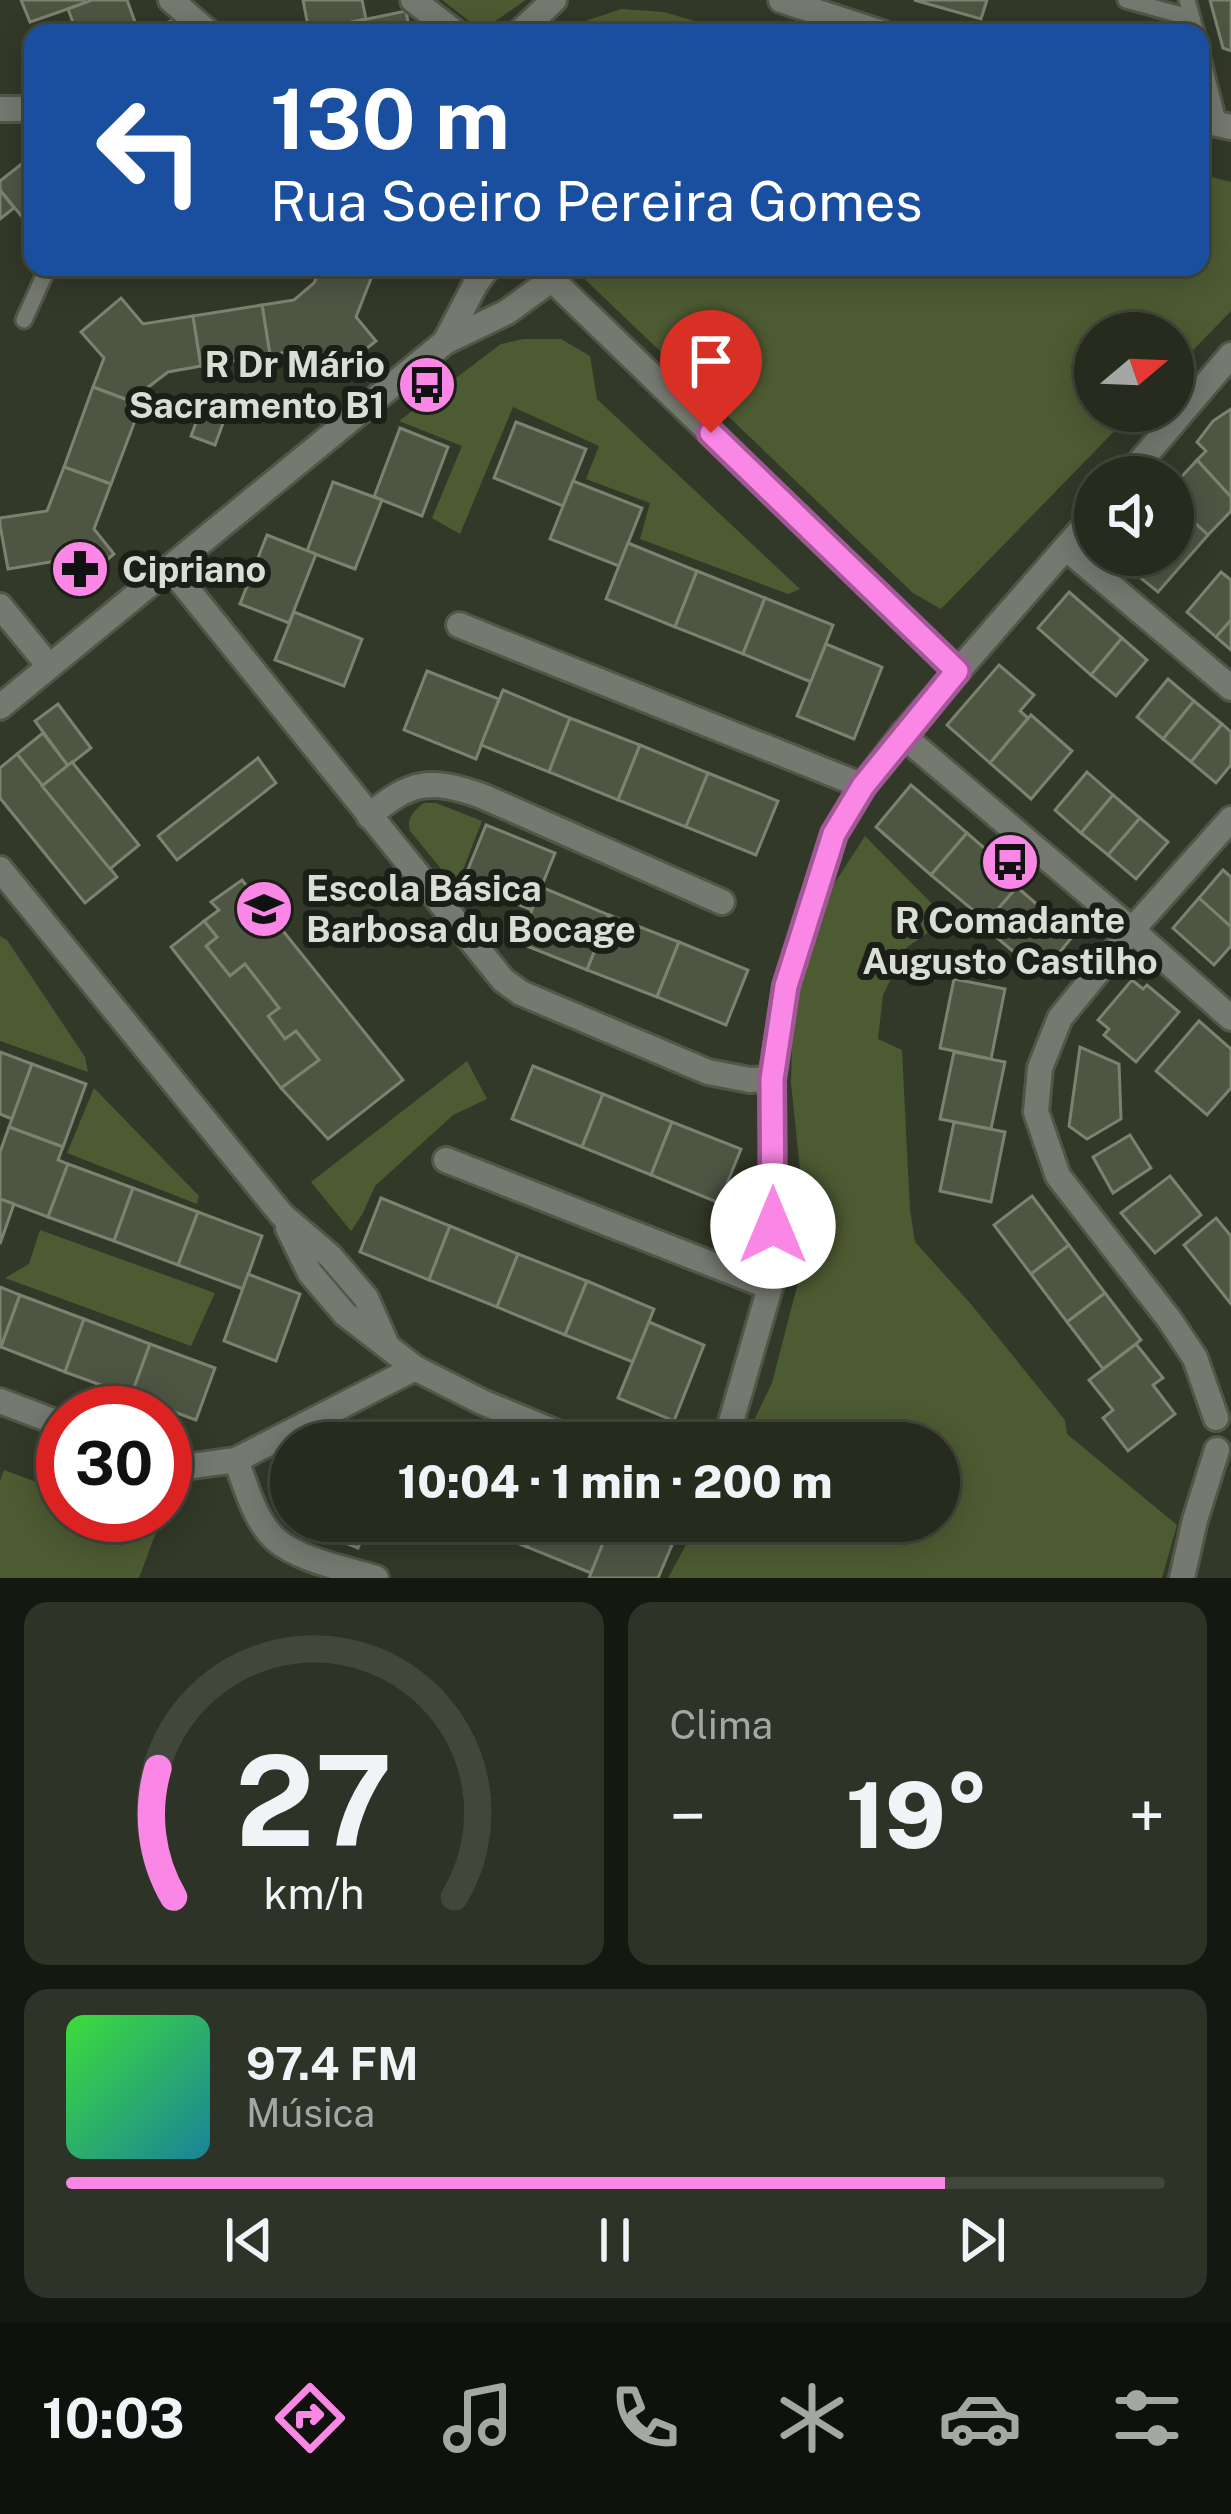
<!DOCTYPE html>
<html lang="pt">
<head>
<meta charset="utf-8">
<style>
	body { margin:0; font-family:"Public Sans",sans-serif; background:#2e3327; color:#f1f3f6; height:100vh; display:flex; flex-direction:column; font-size:45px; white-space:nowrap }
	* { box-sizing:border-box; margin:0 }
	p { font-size:39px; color:#a4a7a4 }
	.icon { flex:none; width:66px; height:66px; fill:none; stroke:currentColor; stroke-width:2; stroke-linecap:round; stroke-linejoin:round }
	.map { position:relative; height:1578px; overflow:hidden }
	.details { display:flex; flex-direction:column; gap:24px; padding:24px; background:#151810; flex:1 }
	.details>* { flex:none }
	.guide { position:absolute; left:24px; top:24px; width:1185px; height:252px; border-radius:24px; box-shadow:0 6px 30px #0003,0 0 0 3px #42473c; background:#1a4fa0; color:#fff; overflow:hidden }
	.needle { width:78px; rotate:71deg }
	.controls { position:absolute; left:1074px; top:312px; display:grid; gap:24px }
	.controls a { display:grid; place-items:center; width:120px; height:120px; border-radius:50%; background:#262b1e; box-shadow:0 6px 30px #0003,0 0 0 3px #42473c; font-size:60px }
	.speed { position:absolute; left:36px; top:1386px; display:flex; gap:24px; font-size:60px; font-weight:700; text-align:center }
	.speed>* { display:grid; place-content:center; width:156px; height:156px; border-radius:50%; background:#262b1e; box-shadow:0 6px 30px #0003,0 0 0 3px #42473c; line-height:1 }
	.speed .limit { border:18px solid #d22; background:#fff; color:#111 }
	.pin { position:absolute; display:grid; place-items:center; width:102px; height:102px; color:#fff; margin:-123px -51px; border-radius:50% 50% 50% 0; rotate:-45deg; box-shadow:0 0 12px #0007 }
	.pin .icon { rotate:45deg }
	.me { position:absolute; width:132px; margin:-66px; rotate:0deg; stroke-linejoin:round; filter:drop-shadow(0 0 9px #0008) }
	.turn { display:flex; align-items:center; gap:42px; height:252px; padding:0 48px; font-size:54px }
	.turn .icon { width:156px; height:156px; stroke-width:2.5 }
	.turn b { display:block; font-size:84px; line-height:102px }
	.big { font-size:90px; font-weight:800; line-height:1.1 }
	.details .card { flex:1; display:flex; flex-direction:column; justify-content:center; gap:18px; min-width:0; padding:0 42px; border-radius:24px; background:#2e3327 }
	.details .dial { align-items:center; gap:0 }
	.dial svg { height:312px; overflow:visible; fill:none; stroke:#42473c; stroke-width:7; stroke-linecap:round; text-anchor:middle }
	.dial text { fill:#f1f3f6; stroke:none }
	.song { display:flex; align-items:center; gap:36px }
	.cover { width:144px; height:144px; border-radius:18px; background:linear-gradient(135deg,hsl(120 70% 55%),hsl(190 70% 35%)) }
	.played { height:12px; border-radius:6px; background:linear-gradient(90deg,#fa87e6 80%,#42473c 80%) }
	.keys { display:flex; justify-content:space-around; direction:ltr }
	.heat { display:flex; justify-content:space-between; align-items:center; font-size:66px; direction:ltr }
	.details .tiles { flex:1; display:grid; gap:24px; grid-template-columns:1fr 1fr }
	.card:last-child { grid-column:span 2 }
	.trip { position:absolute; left:270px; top:1422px; width:690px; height:120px; border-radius:60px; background:#262b1e; box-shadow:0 6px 30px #0003,0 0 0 3px #42473c; font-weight:800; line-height:120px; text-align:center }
	.dock { display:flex; height:192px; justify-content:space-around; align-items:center; background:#0f110c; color:#a4a7a4 }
	.dock .icon { width:84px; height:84px }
	.dock .active { color:#fa87e6 }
	.dock b { font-size:54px; color:#f1f3f6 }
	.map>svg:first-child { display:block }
</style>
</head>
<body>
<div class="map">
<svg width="1231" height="1578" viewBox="0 0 1231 1578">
	<rect width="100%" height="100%" fill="#323928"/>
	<g fill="#4d5b32">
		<path d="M442 0H526L488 26 477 27Z"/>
		<path d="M621 9 664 12 735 33H560L568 27Z"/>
		<path d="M1200 174 1231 182V311L1173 371V333H1095V411H1134L941 609 913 593 572 267H1200Z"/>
		<path d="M524 339H561L590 356 597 399 800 589 788 594 640 539 650 503 586 479 599 446 513 407 460 534 432 518 462 446 399 421 501 344Z"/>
		<path d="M424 803H436L482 821 456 887 410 831C406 819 414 810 424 803Z"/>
		<path d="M865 836 939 911 932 930 907 947 883 995 878 1039 902 1050 910 1210 915 1242 970 1303 1065 1420 1067 1434 1177 1525 1162 1578H668L699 1521H939V1443H743L772 1383 800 1275 804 1207 791 1083 793 1013 809 952 827 895Z"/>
		<path d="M0 936 7 940 85 1057 88 1072 0 1041Z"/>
		<path d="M467 1061 487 1099 453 1115 375 1186 363 1213 351 1231 311 1182Z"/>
		<path d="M94 1088 199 1196 197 1204 67 1153Z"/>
		<path d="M40 1230 215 1293 191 1346 5 1278 29 1264Z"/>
		<path d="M4 1470 63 1492V1515H125L158 1527 139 1578H0V1481Z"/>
	</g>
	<g fill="#4e5543" stroke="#7b826f" stroke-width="3">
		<path d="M21 0H84L85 3 30 22Z"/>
		<path d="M92 0H127L139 33H77L68 9Z"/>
		<path d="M303 0H362L366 19 309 31Z"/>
		<path d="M914 0H987L981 19Z"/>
		<path d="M1210 0H1231V51L1223 48Z"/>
		<path d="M406 11 410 33H350L348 23Z"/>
		<path d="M177 19 182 33H139Z"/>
		<path d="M33 155V228L32 229 0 190V181Z"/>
		<path d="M0 190 14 208 0 219Z"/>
		<path d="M321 267H363L374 271 356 317 376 341 337 372 317 347 270 355 262 305 294 300 314 283Z"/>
		<path d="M121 298 143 324 193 316 201 366 168 372 147 388 141 405 93 387 104 358 81 332Z"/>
		<path d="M262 305 270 355 201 366 193 316Z"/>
		<path d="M93 387 141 405 111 484 64 467Z"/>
		<path d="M206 396 230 404 215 445 191 436Z"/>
		<path d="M1231 409V497L1197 460 1206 451 1197 442 1213 421Z"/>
		<path d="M516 422 586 449 563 506 494 478Z"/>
		<path d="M400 428 448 447 422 516 374 497Z"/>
		<path d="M1197 460 1231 497V511L1208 535 1173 503V486Z"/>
		<path d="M64 467 111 484 94 529 114 554 76 586 56 561 8 569 0 525V518L47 511Z"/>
		<path d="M573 481 642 508 619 566 550 539Z"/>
		<path d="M333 482 382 500 355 569 307 551Z"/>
		<path d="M1173 503 1208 535 1158 592 1112 555H1173Z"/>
		<path d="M267 535 316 554 289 623 240 604Z"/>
		<path d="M628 543 697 571 675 627 606 599Z"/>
		<path d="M697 571 765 598 743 654 675 627Z"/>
		<path d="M1221 572 1231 580V620L1216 637 1187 612Z"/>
		<path d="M1069 592 1122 638 1091 675 1038 628Z"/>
		<path d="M765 598 833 625 811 682 743 654Z"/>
		<path d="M294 612 362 639 344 686 275 660Z"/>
		<path d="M1231 620V650L1216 637Z"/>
		<path d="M1122 638 1147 660 1116 696 1091 675Z"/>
		<path d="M826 644 882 667 854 739 797 716Z"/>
		<path d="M999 665 1034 695 1020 711 1028 718 990 763 947 725Z"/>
		<path d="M427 671 499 699 476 759 404 730Z"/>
		<path d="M1168 679 1194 701 1163 739 1137 717Z"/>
		<path d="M503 690 570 718 549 772 481 745Z"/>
		<path d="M1194 701 1222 724 1191 762 1163 739Z"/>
		<path d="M58 704 91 748 68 766 35 721Z"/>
		<path d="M1031 715 1072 751 1031 799 990 763Z"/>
		<path d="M570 718 640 745 618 800 549 772Z"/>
		<path d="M1222 724 1231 732V765L1216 783 1191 762Z"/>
		<path d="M43 733 68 766 42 786 17 754Z"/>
		<path d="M640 745 708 773 686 827 618 800Z"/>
		<path d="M17 754 117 877 85 903 0 798V768Z"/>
		<path d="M258 758 276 783 177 860 158 836Z"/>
		<path d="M72 762 139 845 110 869 42 786Z"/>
		<path d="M1087 772 1113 795 1081 833 1055 810Z"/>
		<path d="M708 773 778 801 756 855 686 827Z"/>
		<path d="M911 785 967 833 931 875 876 827Z"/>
		<path d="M1113 795 1140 818 1108 855 1081 833Z"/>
		<path d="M1140 818 1168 842 1136 879 1108 855Z"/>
		<path d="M486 825 555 853 532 910 463 882Z"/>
		<path d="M967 833 1022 881 987 922 931 875Z"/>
		<path d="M1223 870 1231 877V927L1199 898Z"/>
		<path d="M242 880 403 1080 328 1139 281 1088 319 1060 296 1031 285 1039 268 1016 279 1008 245 964 230 976 206 946 217 937 204 921 219 910 211 902Z"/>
		<path d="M541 887 609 915 587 970 519 943Z"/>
		<path d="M1017 887 1073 936 1041 975 983 926Z"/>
		<path d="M1199 898 1231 927V946L1214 965 1173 928Z"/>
		<path d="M609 915 679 942 657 997 587 970Z"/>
		<path d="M204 921 217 937 206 946 230 976 245 964 279 1008 268 1016 285 1039 296 1031 319 1060 281 1088 171 947Z"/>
		<path d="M679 942 748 970 726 1025 657 997Z"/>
		<path d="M954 979 1005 989 991 1059 940 1048Z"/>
		<path d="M1132 980 1143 989 1147 985 1179 1012 1136 1062 1104 1035 1109 1029 1098 1020Z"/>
		<path d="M1199 1021 1231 1049V1088L1207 1115 1156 1071Z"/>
		<path d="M1080 1047 1119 1064 1121 1119 1087 1139 1069 1126Z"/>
		<path d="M0 1052 32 1064 12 1119 0 1114Z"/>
		<path d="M954 1052 1005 1062 991 1129 940 1119Z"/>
		<path d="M32 1064 86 1084 63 1147 9 1127Z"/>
		<path d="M533 1066 603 1094 582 1147 512 1119Z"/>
		<path d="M603 1094 672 1122 651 1175 582 1147Z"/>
		<path d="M672 1122 741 1149 719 1203 651 1175Z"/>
		<path d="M954 1122 1005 1132 991 1202 940 1191Z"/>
		<path d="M9 1127 63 1147 58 1160 68 1164 48 1217 0 1199V1152Z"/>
		<path d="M1130 1135 1151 1168 1113 1193 1093 1157Z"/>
		<path d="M68 1164 133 1188 114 1241 48 1217Z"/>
		<path d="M1170 1176 1201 1215 1155 1253 1121 1213Z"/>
		<path d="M133 1188 198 1212 178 1265 114 1241Z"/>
		<path d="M1032 1196 1069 1245 1031 1274 994 1225Z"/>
		<path d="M381 1198 450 1226 429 1280 360 1252Z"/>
		<path d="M0 1199 14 1204 0 1244Z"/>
		<path d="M198 1212 262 1236 243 1289 178 1265Z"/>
		<path d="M1216 1218 1231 1236V1304L1184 1245Z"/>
		<path d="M450 1226 518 1254 497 1307 429 1280Z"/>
		<path d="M1069 1245 1105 1293 1067 1322 1031 1274Z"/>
		<path d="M518 1254 587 1281 565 1335 497 1307Z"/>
		<path d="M248 1274 300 1294 276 1361 224 1341Z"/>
		<path d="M587 1281 654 1309 633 1362 565 1335Z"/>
		<path d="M0 1287 20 1295 1 1347H0Z"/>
		<path d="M1105 1293 1141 1340 1103 1369 1067 1322Z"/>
		<path d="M20 1295 84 1319 65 1372 1 1347Z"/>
		<path d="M84 1319 150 1344 131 1396 65 1372Z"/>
		<path d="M649 1322 704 1345 674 1421 618 1398Z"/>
		<path d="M150 1344 215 1368 196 1420 131 1396Z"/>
		<path d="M1136 1344 1163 1378 1153 1385 1175 1414 1128 1451 1103 1418 1113 1410 1089 1380Z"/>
		<path d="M305 1521H369L358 1548 303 1526Z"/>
		<path d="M463 1521H538L527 1547Z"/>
		<path d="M538 1521H612L591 1573 527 1547Z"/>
		<path d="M612 1521 672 1545 658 1578H589Z"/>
	</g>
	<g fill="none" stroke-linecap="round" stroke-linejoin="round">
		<g stroke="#505747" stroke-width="21">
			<g id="service">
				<path d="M1126 0 1192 18"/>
				<path d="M1187 0 1196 33"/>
				<path d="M1200 50 1219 125"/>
				<path d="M24 320 48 267"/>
			</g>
		</g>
		<g stroke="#505747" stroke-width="30">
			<g id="minor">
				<path d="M171 0 209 33"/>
				<path d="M413 0 456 33"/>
				<path d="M781 0 882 33"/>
				<path d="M519 33 554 0"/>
				<path d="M0 109H33"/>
				<path d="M1200 120 1231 127"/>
				<path d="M539 267 957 671"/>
				<path d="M445 342 475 285 488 267"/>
				<path d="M1127 477 1231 355"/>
				<path d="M1066 548 1231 688"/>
				<path d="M171 569 503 980 521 993 708 1072 750 1080 772 1079"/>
				<path d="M0 606 49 666"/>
				<path d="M459 625 863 786"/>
				<path d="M0 707 445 342 507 312 551 280"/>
				<path d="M902 735 1132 930 1231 1018"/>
				<path d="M369 816C412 780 430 778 482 796L722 902"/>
				<path d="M0 869 282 1215 330 1256 366 1298 386 1343"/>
				<path d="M446 1160 770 1287"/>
				<path d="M288 1228 310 1273 345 1314 415 1368 482 1402 582 1443"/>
				<path d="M0 1401 63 1425"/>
				<path d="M1216 1418 1195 1358 1169 1319 1058 1176 1036 1112 1040 1068 1060 1018 1132 930 1231 819"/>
				<path d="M716 1443 729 1429 770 1287 773 1226 772 1079 786 986 834 834 863 786 902 735 1095 514"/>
				<path d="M236 1460C246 1486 254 1519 275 1539 298 1560 346 1569 376 1578"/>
				<path d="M165 1462 192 1466 236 1460 415 1368"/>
				<path d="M1182 1578 1195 1520 1217 1450"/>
			</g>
		</g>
		<use href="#service" stroke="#757970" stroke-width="15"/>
		<use href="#minor" stroke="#757970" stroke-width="24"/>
	</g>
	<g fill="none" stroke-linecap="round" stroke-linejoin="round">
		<g stroke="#a25896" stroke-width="30">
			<path id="route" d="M711 433 957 671 863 786 834 834 786 986 772 1079 773 1226"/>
		</g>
		<use href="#route" stroke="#fa87e6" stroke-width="21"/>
	</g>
	<defs>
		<g id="bus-disc" transform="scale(3)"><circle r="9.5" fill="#fa87e6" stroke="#1c1f17"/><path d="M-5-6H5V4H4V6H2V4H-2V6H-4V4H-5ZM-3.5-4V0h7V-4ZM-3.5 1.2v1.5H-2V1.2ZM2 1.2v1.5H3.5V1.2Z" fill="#111"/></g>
		<g id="pharmacy-disc" transform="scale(3)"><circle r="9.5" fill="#fa87e6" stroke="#1c1f17"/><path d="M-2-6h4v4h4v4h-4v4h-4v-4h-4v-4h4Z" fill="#111"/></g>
		<g id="school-disc" transform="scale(3)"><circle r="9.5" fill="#fa87e6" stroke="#1c1f17"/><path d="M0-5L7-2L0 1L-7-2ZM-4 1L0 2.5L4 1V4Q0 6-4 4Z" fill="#111"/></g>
	</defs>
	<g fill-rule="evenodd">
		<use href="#bus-disc" x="427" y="385"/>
		<use href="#pharmacy-disc" x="80" y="569"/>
		<use href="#bus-disc" x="1010" y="862"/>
		<use href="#school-disc" x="264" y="909"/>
	</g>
	<g text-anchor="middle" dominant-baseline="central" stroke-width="12" stroke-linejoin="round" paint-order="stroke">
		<g font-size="36" font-weight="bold" fill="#daded3" stroke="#1c1f17" text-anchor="start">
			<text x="385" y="364" text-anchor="end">R Dr Mário<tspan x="385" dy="41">Sacramento B1</tspan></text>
			<text x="122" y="569">Cipriano</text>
			<text x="306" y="888">Escola Básica<tspan x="306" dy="41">Barbosa du Bocage</tspan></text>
			<text x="1010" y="920" text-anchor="middle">R Comadante<tspan x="1010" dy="41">Augusto Castilho</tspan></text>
		</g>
	</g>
</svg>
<div class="controls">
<a><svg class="needle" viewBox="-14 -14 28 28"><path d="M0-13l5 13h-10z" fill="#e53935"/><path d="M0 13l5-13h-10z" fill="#a4a7a4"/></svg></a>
<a><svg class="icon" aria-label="sound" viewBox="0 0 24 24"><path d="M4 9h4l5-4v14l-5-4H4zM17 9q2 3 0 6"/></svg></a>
</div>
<div class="speed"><div class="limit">30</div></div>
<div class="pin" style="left:711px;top:433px;background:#d93025"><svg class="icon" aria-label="arrive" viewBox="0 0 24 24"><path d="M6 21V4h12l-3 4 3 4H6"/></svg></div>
<svg class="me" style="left:773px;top:1226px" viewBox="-20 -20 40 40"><circle r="19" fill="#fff"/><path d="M0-13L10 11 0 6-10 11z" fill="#fa87e6"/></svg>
<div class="trip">10:04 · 1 min · 200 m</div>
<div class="guide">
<div class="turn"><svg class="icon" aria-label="left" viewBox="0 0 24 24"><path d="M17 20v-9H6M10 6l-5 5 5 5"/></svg><div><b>130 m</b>Rua Soeiro Pereira Gomes</div></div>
</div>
</div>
<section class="details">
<div class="tiles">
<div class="card dial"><svg viewBox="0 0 100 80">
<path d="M14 69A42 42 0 1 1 86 69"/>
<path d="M14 69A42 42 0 0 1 10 36" stroke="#fa87e6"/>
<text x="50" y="56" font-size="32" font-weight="700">27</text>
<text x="50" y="72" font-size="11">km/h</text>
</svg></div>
<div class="card"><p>Clima</p>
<div class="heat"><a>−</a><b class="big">19°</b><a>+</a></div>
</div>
<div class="card">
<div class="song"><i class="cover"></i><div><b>97.4 FM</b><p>Música</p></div></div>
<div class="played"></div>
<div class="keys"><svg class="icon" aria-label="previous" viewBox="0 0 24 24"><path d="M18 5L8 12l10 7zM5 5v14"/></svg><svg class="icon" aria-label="pause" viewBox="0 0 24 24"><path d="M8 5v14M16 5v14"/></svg><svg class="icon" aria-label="next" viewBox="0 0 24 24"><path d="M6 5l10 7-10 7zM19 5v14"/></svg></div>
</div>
</div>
</section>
<nav class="dock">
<b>10:03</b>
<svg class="icon active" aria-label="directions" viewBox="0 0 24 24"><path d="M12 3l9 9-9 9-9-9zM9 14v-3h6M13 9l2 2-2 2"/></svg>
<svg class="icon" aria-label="music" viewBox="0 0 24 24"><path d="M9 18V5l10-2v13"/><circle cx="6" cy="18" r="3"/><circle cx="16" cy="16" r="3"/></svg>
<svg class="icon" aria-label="phone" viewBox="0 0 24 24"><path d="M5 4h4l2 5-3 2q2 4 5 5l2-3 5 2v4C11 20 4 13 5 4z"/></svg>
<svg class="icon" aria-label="climate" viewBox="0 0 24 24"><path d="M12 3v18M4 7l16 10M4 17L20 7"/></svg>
<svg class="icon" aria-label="car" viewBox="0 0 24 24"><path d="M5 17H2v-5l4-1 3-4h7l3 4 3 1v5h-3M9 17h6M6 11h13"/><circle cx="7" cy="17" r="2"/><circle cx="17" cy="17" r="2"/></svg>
<svg class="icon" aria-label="filters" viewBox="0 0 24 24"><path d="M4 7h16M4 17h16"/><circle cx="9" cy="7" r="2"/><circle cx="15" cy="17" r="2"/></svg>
</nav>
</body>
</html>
